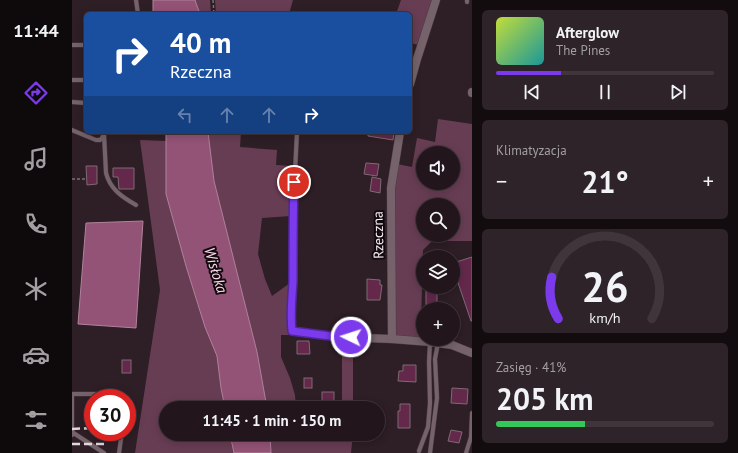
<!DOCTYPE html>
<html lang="pl">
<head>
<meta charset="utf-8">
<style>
	body { margin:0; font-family:"PT Sans",sans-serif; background:#2e2329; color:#f1f3f6; height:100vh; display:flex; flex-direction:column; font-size:15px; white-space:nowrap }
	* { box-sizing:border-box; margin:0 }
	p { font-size:13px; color:#a29fa3 }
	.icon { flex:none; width:22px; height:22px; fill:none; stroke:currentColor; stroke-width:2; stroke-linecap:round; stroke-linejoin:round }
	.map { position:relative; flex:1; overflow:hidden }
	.sheet { display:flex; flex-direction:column; gap:10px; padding:10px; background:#130c0f; width:266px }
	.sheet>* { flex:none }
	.banner { position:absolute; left:12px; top:12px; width:328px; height:122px; border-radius:6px; box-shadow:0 2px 10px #0003,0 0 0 1px #3f353b; background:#1a4fa0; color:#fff; overflow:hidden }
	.buttons { position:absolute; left:344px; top:146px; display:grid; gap:8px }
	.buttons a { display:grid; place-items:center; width:44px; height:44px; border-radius:50%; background:#22161c; box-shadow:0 2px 10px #0003,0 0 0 1px #3f353b; font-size:20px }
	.speed { position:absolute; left:12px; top:389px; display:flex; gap:8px; font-size:20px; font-weight:700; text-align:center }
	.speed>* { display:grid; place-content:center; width:52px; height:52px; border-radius:50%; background:#22161c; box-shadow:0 2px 10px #0003,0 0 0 1px #3f353b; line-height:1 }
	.speed .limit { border:6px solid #d22; background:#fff; color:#111 }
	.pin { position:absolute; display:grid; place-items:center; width:34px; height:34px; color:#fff; margin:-17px; border:2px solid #fff; border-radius:50%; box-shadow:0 1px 4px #0007 }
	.me { position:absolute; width:44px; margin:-22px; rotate:274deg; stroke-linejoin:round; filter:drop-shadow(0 0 3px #0008) }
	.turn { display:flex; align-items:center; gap:14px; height:84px; padding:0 20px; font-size:18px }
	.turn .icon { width:52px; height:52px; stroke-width:2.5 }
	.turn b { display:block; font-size:28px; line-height:34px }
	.lanes { display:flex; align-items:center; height:38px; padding:0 20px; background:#0003; justify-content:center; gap:20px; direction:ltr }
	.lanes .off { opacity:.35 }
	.big { font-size:30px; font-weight:700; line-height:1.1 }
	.sheet .tile { flex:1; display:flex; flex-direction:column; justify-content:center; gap:6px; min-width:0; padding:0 14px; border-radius:6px; background:#2e2329 }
	.sheet .dial { align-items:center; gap:0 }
	.dial svg { height:104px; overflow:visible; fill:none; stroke:#3f353b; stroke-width:7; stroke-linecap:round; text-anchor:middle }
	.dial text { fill:#f1f3f6; stroke:none }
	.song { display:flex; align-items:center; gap:12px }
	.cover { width:48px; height:48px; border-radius:6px; background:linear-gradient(135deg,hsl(70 70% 55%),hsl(180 70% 35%)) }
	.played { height:4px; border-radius:2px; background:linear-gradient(90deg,#7c3aed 30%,#3f353b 30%) }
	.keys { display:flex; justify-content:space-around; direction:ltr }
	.heat { display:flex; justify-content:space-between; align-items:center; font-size:22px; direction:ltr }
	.charge { height:6px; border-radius:3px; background:linear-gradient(90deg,#34c759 41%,#3f353b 0) }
	.trip { position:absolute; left:87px; top:401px; width:226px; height:40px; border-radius:20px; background:#22161c; box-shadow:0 2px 10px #0003,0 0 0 1px #3f353b; font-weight:700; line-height:40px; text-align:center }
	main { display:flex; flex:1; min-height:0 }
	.menu { display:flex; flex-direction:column; width:72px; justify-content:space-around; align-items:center; background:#0e090b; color:#a29fa3 }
	.menu .icon { width:28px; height:28px }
	.menu .current { color:#7c3aed }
	.menu b { font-size:18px; color:#f1f3f6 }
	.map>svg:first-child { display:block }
</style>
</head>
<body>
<main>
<nav class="menu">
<b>11:44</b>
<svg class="icon current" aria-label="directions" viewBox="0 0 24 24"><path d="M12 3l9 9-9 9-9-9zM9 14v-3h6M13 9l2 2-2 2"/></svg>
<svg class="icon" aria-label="music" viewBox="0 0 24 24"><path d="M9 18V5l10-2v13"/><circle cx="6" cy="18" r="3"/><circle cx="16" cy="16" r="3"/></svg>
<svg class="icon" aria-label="phone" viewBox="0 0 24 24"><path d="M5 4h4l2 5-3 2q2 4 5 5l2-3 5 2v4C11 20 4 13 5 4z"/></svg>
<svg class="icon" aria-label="climate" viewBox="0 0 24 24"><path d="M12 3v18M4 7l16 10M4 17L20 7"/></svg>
<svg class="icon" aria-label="car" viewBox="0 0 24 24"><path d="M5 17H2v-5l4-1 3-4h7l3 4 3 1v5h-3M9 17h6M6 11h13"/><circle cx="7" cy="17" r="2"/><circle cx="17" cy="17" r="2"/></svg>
<svg class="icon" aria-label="filters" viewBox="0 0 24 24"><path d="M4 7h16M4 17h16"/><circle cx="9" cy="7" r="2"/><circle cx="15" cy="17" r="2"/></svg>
</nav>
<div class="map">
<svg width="400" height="453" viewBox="0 0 400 453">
	<rect width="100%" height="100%" fill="#2e1e26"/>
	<g fill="#673d53" fill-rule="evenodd">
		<path d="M123 0H138L139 14H128L124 3Z"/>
		<path d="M143 0H221L217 14H144Z"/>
		<path d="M329 0H360L347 45 338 43V14H324Z"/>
		<path d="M366 119 400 124V241H360L351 250 349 323 347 338 325 337 322 332 321 189 325 164 340 167 345 138 363 142ZM351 153H381V183H351ZM351 205H381V235H351Z"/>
		<path d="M136 132H169L168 147 205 150 204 165 221 166 219 216 190 218 186 254 193 279 200 296 218 283 217 335H209V357L218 378 223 395 224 408H195L185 352 142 181Z"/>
		<path d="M68 140 94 141V194L114 266 133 327 145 356 149 388 153 408H94V434H158L162 453H63L88 290Z"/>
		<rect x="270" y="341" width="11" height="67"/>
		<path d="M198 434H281L279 453H199Z"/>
	</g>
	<g fill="#935376" stroke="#b2829c">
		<path d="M81 0H123L124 3 128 14H81Z"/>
		<path d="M94 132H136L142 181 185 352 195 408H153L149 388 145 356 133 327 114 266 94 194Z"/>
		<path d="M71 221 64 328 6 324 14 223Z"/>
		<path d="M158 434H198L199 453H162Z"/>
	</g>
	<g fill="#64284b" stroke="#7e6a74">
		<path d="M296 132H317L322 133 321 140 296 136Z"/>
		<path d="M294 163 307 164 305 176 292 174Z"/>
		<path d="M14 166H25V184L15 185Z"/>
		<path d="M41 168H62V189H47L46 177H41Z"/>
		<path d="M300 177 309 179 308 193 298 191Z"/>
		<path d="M400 257V321H399L381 268V263Z"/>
		<path d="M295 279 308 280V285H310L308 300H295Z"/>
		<rect x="354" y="287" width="11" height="22"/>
		<path d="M225 341H237L238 354H225Z"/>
		<rect x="50" y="360" width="9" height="13"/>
		<path d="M331 365H344V382L326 381 327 371H331Z"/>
		<rect x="232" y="378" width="8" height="10"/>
		<path d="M380 388 396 389 395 404 379 403Z"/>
		<rect x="250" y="392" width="12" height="14"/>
		<path d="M328 404H338V428H326V411H328Z"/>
		<path d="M379 430 390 432 387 443 376 441Z"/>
	</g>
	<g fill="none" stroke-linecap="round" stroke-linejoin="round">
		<g stroke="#483b42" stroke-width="5">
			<g id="lane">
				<path d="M64 0 66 14"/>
				<path d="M395 2V0"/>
				<path d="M0 45H14"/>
				<path d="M0 80H14"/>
				<path d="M0 102 14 103"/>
				<path d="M0 130 24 140H28L30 138 32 134"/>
				<path d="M32 134 34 173C38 189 50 197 64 205"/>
				<path d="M220 331 219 320 221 284V212L225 132"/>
				<path d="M0 394H32L42 398"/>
				<path d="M0 432 32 453"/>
				<path d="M0 435V394"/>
				<path d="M347 451 356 427 358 403 357 362 358 342"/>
				<path d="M47 453 50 432"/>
				<path d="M358 453 365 398 363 359 366 343"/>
				<path d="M394 453 399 437 400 413"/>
			</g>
		</g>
		<g stroke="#483b42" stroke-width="9">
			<g id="street">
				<path d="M338 84 345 59 364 0"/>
				<path d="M400 93V92"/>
				<path d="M220 331 266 337 320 339 358 342 380 345 400 353"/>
				<path d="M320 339 319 188 328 132"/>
			</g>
		</g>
		<g stroke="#7f7077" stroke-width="1.5" stroke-dasharray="3 2" stroke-linecap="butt">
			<path d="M141 0 142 14"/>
			<path d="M0 179H15"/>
		</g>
		<use href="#lane" stroke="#75626b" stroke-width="4"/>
		<use href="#street" stroke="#75626b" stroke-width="8"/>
		<g stroke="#e3d6dd" stroke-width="2.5" stroke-dasharray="8 4" stroke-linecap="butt">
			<path d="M0 429 21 428"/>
			<path d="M0 444H33"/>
		</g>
	</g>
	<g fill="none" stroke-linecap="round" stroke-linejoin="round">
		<g stroke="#51269a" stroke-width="10">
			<path id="route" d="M222 182C221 215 221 248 221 281 220 298 218 315 220 331L266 337H279"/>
		</g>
		<use href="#route" stroke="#7c3aed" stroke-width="7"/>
	</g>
	<g text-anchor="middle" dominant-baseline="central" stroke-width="4" stroke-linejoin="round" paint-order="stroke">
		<g font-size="14" fill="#fbeff5" stroke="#110a0e">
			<text transform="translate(306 235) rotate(-91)">Rzeczna</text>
		</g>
		<g font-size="15" font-style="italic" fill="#fed7ea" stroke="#110a0e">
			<text transform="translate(144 270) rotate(73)">Wisłoka</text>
		</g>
	</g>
</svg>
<div class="buttons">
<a><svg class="icon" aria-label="sound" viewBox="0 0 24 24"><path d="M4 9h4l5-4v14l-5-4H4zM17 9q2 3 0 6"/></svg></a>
<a><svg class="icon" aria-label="search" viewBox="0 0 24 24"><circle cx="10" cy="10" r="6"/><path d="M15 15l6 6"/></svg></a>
<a><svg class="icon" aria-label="layers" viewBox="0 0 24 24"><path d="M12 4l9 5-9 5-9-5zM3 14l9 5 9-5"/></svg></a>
<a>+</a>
</div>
<div class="speed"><div class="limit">30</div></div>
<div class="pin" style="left:222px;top:182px;background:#d93025"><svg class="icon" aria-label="arrive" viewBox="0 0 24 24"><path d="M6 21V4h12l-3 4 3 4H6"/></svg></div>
<svg class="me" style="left:279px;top:337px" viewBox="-20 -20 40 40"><circle r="17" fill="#7c3aed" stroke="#fff" stroke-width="3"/><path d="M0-11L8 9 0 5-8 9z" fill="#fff"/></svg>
<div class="trip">11:45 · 1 min · 150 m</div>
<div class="banner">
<div class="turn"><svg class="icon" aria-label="right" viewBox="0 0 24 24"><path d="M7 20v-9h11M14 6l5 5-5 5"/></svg><div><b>40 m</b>Rzeczna</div></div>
<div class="lanes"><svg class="icon off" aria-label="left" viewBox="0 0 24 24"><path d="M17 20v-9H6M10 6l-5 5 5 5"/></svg><svg class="icon off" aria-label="ahead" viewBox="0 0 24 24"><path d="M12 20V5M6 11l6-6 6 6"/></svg><svg class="icon off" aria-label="ahead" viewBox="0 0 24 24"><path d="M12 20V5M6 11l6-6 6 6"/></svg><svg class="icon" aria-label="right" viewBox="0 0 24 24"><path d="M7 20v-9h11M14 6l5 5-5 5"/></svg></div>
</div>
</div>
<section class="sheet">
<div class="tile">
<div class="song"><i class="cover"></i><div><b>Afterglow</b><p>The Pines</p></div></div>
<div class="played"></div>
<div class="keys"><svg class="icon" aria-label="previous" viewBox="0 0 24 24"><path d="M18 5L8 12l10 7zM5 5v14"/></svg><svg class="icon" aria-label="pause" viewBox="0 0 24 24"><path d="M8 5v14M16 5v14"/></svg><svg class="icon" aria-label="next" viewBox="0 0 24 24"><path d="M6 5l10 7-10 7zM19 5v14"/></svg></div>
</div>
<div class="tile"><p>Klimatyzacja</p>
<div class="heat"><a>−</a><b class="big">21°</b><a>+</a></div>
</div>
<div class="tile dial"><svg viewBox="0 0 100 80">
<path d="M14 69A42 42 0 1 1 86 69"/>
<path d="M14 69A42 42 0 0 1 9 37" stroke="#7c3aed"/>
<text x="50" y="56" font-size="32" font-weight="700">26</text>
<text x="50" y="72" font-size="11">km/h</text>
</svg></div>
<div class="tile"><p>Zasięg · 41%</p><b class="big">205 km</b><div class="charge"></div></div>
</section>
</main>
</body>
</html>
